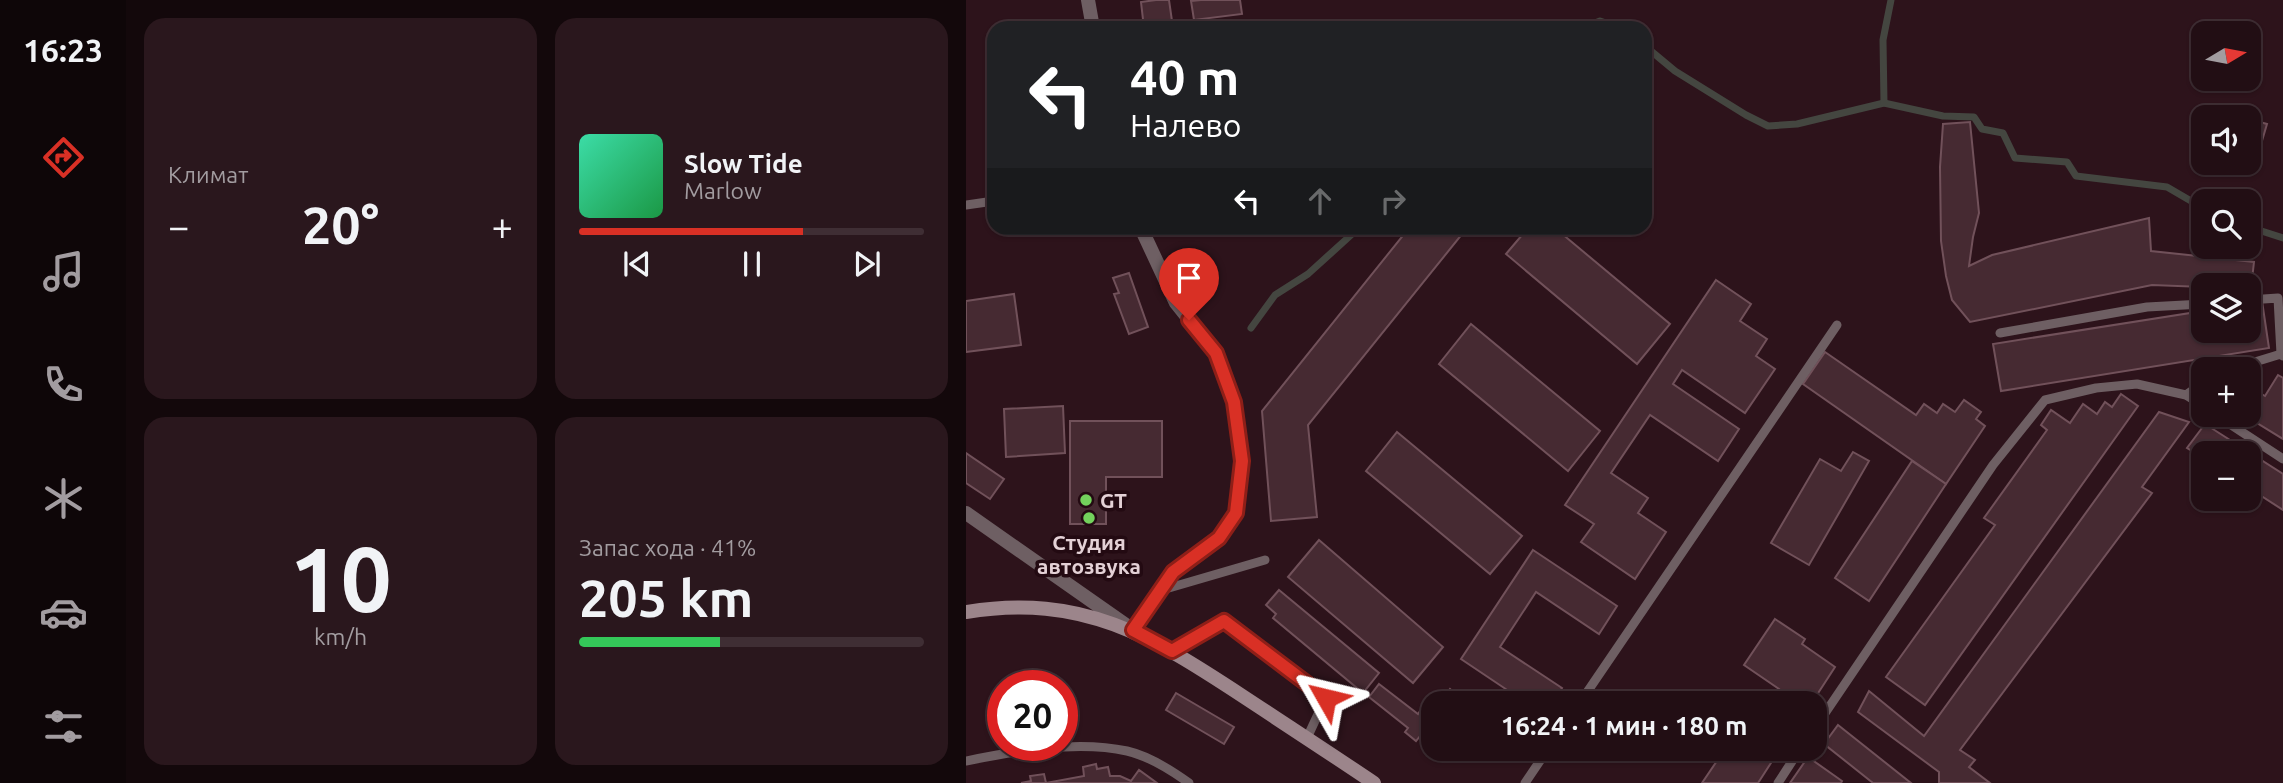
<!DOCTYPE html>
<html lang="ru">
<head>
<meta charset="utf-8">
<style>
	body { margin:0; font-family:Ubuntu,sans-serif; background:#2a171d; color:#f1f3f6; height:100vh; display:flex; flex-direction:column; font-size:26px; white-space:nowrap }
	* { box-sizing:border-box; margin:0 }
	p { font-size:23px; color:#a29ca0 }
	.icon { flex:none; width:38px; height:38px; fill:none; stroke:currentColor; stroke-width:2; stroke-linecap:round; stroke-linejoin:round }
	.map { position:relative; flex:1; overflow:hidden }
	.side { display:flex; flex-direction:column; gap:18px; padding:18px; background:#13080b; width:840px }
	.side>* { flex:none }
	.hud { position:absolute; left:21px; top:21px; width:665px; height:214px; border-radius:21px; box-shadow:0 2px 5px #0004,0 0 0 2px #3f2e34; background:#202124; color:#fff; overflow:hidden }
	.needle { width:46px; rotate:80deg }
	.fabs { position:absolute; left:1225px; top:21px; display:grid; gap:14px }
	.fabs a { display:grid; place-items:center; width:70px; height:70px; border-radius:14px; background:#220e14; box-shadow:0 2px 5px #0004,0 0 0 2px #3f2e34; font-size:35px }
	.speed { position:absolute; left:21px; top:670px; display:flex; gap:14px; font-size:35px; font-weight:700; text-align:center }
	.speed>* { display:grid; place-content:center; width:91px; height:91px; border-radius:50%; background:#220e14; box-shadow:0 2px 5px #0004,0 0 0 2px #3f2e34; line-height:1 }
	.speed .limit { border:10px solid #d22; background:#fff; color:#111 }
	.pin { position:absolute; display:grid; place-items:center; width:60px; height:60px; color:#fff; margin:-72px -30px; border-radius:50% 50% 50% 0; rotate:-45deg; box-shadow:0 0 7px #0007 }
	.pin .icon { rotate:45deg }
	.me { position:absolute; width:77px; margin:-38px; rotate:307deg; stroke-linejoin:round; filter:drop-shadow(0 0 5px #0008) }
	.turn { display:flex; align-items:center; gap:24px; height:147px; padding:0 28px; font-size:32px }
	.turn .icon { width:91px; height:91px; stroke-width:2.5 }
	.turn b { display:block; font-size:49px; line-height:60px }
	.lanes { display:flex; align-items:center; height:66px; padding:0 28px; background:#0003; justify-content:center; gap:35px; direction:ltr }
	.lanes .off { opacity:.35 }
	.big { font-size:52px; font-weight:600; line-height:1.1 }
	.side .card { flex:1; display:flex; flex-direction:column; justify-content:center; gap:10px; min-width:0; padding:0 24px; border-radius:21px; background:#2a171d }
	.side .dial { align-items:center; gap:0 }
	.dial b { font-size:91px; line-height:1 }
	.song { display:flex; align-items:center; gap:21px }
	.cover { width:84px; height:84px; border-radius:10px; background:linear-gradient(135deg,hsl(160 70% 55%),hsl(140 70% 35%)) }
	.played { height:7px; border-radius:4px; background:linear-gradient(90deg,#d93025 65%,#3f2e34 65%) }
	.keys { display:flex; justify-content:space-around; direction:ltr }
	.heat { display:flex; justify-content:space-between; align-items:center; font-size:38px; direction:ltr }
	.charge { height:10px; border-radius:5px; background:linear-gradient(90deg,#34c759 41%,#3f2e34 0) }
	.side .tiles { flex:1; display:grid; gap:18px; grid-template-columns:repeat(2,1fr) }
	.trip { position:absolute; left:455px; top:691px; width:406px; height:70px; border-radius:21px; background:#220e14; box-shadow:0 2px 5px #0004,0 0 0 2px #3f2e34; font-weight:600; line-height:70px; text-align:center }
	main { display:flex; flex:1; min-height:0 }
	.dock { display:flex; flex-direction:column; width:126px; justify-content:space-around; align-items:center; background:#0e0608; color:#a29ca0 }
	.dock .icon { width:49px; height:49px }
	.dock .active { color:#d93025 }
	.dock b { font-size:32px; color:#f1f3f6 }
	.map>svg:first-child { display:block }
</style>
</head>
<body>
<main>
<nav class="dock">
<b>16:23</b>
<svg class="icon active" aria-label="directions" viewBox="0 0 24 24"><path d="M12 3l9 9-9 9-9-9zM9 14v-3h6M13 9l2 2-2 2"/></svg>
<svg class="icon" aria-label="music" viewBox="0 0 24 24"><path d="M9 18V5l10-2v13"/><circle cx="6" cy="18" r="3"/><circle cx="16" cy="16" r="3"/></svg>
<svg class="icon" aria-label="phone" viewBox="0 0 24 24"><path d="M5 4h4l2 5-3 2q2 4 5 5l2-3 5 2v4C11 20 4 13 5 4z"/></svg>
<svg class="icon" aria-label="climate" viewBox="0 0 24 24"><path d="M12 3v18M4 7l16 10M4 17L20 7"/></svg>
<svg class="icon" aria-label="car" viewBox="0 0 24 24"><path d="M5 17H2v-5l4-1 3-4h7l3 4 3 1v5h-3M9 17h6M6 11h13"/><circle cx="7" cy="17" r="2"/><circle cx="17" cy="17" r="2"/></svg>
<svg class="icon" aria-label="filters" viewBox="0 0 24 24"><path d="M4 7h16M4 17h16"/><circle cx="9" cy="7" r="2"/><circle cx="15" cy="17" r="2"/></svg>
</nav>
<section class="side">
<div class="tiles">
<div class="card"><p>Климат</p>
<div class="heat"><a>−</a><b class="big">20°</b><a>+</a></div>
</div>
<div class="card">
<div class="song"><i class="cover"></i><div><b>Slow Tide</b><p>Marlow</p></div></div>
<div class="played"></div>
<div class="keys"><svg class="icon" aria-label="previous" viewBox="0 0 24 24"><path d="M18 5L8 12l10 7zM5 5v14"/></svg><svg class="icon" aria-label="pause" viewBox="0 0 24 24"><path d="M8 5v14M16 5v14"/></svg><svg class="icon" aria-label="next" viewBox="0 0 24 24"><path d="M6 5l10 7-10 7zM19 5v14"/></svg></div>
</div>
<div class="card dial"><b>10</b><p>km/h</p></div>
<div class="card"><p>Запас хода · 41%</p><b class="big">205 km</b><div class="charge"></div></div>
</div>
</section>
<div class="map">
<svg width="1317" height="783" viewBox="0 0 1317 783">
	<rect width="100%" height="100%" fill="#2d131b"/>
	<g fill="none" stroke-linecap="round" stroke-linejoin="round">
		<g stroke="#444640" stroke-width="7">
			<path d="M616 28 634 21 655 28"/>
			<path d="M679 46 709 71 780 115 802 126 831 124 918 103 977 116 1008 117 1016 129 1037 133 1049 158 1101 162 1110 176 1201 187 1237 208"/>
			<path d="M918 103 917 40 925 0"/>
			<path d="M1283 227 1317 238"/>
			<path d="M285 328 309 295 342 274 385 235 390 228"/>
		</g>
	</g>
	<g fill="#462a32" stroke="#71515a" stroke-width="2">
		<path d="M190 0H203L207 28H178L175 2Z"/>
		<path d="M235 0H274L276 14 228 20 225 1Z"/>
		<path d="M1283 119 1301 124 1293 151 1283 148Z"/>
		<path d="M1004 122 1013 213 1007 237 1003 266 1026 255 1183 218 1185 251 1288 262 1285 288 1283 285H1237V287L1186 285 1004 322 986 300 980 276 975 241 974 167 977 124Z"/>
		<path d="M443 228H501L342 425 351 517 305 521 296 411Z"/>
		<path d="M562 228H589L704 324 671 364 540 254Z"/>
		<path d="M163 273 182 327 163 334 148 294 153 293 147 278Z"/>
		<path d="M750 280 785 304 774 321 801 339 790 356 809 369 779 413 716 370 707 384 773 429 752 461 684 415 645 473 682 498 672 513 700 532 669 579 615 542 628 524 599 505Z"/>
		<path d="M48 294 55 345 0 352V301Z"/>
		<path d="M1296 301 1303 348 1035 391 1027 344 1237 311V331H1283V303Z"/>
		<path d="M505 324 634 431 602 471 473 364Z"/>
		<path d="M859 352 950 415 958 404 971 413 977 404 989 412 998 400 1015 412 1010 419 1019 426 980 484 837 384Z"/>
		<path d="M1312 375 1317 378V439L1278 415H1283V387L1299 396Z"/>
		<path d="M1155 394 1172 406 959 705 920 677 1029 525 1018 518 1081 430 1075 425 1085 410 1104 423 1117 404 1131 414 1139 402 1146 407Z"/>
		<path d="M97 406 99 453 40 457 38 409Z"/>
		<path d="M1193 412 1223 422 1176 487 1186 493 994 750 1009 760 1003 767 1024 783H973V772L892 712 903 691 958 736Z"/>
		<path d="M104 421H196V477H140V524H104Z"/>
		<path d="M1239 424 1317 474V510L1283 488V453H1237V458L1221 448Z"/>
		<path d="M431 432 556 536 524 574 400 471Z"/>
		<path d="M887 452 903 461 843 565 805 543 854 459 875 471Z"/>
		<path d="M0 453 38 479 24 499 0 483Z"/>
		<path d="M946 461 980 484 903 601 869 578Z"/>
		<path d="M353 540 477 647 447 683 322 577Z"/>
		<path d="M567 550 651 606 633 634 570 592 534 647 596 688 586 704H562L495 659Z"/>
		<path d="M313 590 413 673 397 693 307 618 310 614 300 605Z"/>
		<path d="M809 619 839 639 836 644 869 667 845 704H804L813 689 778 665Z"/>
		<path d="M413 684 452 714 454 711 466 721 450 741 439 732 442 728 403 697Z"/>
		<path d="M484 689 500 704H471Z"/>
		<path d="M210 693 268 727 258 744 200 710Z"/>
		<path d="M872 725 945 783H907L858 744Z"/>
		<path d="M759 749H814L792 783H736Z"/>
		<path d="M842 757 876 781 875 783H824Z"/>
		<path d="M130 764 131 769 142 767 144 776H154L165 781 173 770 191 783H55L65 781 64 776 78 774 80 783 118 776 117 767Z"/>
	</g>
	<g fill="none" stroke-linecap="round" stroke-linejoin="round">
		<g stroke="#6e5f63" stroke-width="9">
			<path d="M0 205 28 201"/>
			<path d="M1283 300 1312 298 1315 354"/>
			<path d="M1034 333 1181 307 1237 304"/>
			<path d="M1266 369 1315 354 1317 356"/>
			<path d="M1220 395 1237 383"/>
			<path d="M1250 415 1317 459"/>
			<path d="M196 590 299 560"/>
			<path d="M206 651 258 621 360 697 341 738"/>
			<path d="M613 704 871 325"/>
			<path d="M849 728 1027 465 1079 400 1130 388 1171 384 1220 395 1237 406"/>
			<path d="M0 761C49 751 112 740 161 751 183 756 205 770 223 783"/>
			<path d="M559 783 582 749"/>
			<path d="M812 783 834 749"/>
		</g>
		<g stroke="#6e5f63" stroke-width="14">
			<path d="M122 0 127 28"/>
			<path d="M0 513 167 630 207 573 253 538 270 513 276 462 268 403 250 353 210 303 175 228"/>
		</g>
		<path stroke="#9c858b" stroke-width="14" d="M0 612C117 593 185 636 278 697 322 726 365 754 408 783"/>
	</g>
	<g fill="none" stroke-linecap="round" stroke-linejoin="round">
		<g stroke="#8d1f18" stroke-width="18">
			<path id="route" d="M223 320 250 353 268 402 276 461 270 513 253 538 207 572 167 630 206 651 258 621 360 698"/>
		</g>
		<use href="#route" stroke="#d93025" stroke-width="12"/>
	</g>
	<g fill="#73d25c" stroke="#230a12" stroke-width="2.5">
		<circle cx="120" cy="500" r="7"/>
		<circle cx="123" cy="518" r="7"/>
	</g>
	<g text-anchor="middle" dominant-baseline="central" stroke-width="7" stroke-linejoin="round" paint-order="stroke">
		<g font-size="21" font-weight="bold" fill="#e4d1d6" stroke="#230a12" text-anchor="start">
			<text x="134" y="500">GT</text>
			<text x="123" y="542" text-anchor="middle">Студия<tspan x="123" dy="24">автозвука</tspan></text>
		</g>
	</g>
</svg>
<div class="fabs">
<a><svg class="needle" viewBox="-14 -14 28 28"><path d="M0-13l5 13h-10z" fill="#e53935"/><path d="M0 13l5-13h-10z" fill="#a29ca0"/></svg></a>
<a><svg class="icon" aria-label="sound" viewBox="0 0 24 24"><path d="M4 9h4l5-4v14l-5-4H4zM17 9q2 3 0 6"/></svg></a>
<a><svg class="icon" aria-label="search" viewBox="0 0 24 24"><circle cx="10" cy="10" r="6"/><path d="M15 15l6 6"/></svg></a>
<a><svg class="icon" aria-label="layers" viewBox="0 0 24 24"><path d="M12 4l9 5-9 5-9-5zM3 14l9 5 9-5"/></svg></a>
<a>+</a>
<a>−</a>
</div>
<div class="speed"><div class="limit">20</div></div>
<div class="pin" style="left:223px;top:320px;background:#d93025"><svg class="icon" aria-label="arrive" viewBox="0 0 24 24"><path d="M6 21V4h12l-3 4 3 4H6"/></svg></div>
<svg class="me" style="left:360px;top:698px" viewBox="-20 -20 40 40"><path d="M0-17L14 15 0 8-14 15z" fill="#d93025" stroke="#fff" stroke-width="4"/></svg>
<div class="trip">16:24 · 1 мин · 180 m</div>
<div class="hud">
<div class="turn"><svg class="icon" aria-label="left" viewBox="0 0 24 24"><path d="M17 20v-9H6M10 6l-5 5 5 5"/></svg><div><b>40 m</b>Налево</div></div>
<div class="lanes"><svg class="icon" aria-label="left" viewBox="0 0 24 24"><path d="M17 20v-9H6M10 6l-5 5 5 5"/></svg><svg class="icon off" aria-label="ahead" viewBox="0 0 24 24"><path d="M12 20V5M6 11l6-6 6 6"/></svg><svg class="icon off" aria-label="right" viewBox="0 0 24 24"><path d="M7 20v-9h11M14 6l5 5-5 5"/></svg></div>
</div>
</div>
</main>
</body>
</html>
